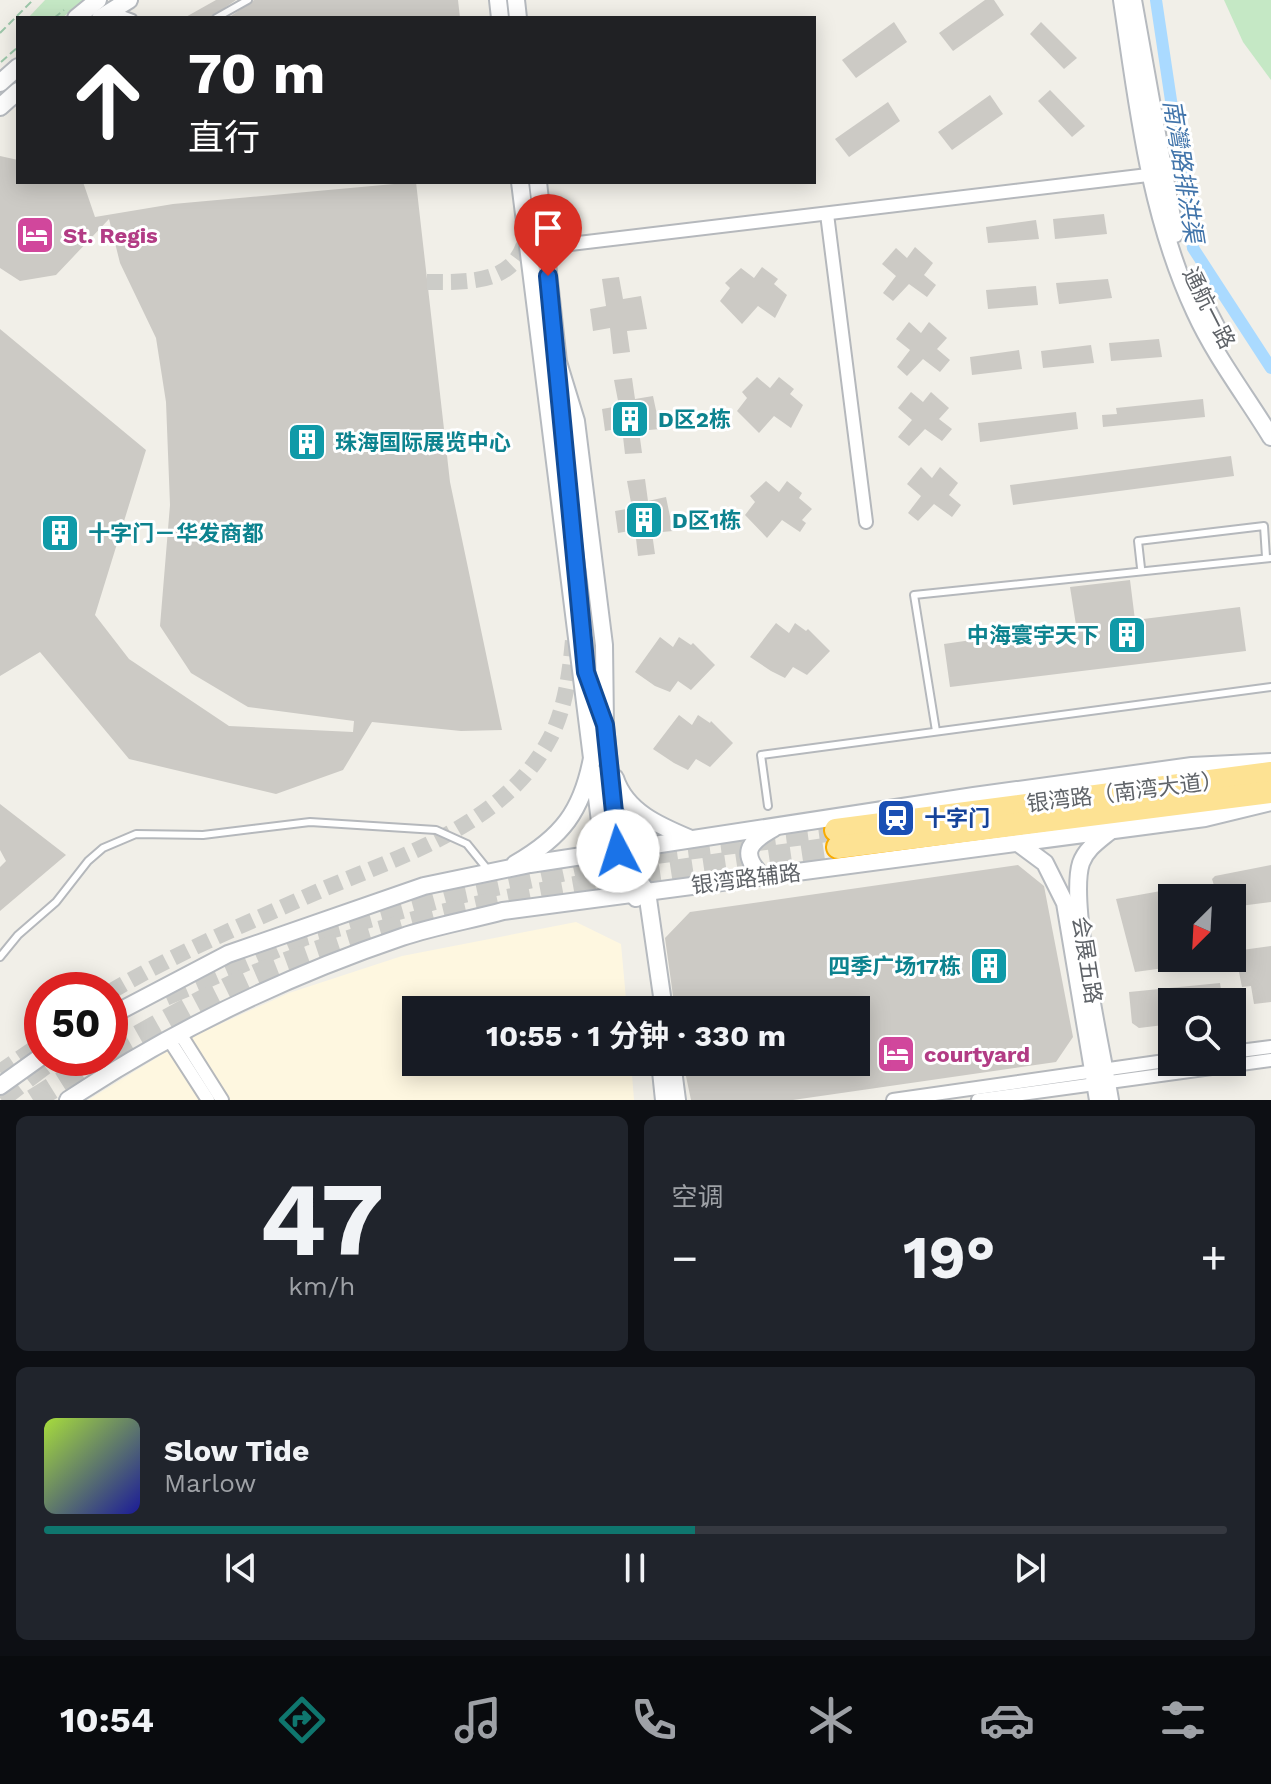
<!DOCTYPE html>
<html lang="zh">
<head>
<meta charset="utf-8">
<style>
	body { margin:0; font-family:"Work Sans","Noto Sans SC",sans-serif; background:#20242c; color:#f1f3f6; height:100vh; display:flex; flex-direction:column; font-size:30px; white-space:nowrap }
	* { box-sizing:border-box; margin:0 }
	p { font-size:26px; color:#9ea1a6 }
	.icon { flex:none; width:44px; height:44px; fill:none; stroke:currentColor; stroke-width:2; stroke-linecap:round; stroke-linejoin:round }
	.map { position:relative; height:1100px; overflow:hidden }
	.panel { display:flex; flex-direction:column; gap:16px; padding:16px; background:#0d0f14; flex:1 }
	.panel>* { flex:none }
	.hud { position:absolute; left:16px; top:16px; width:800px; height:168px; border-radius:0px; box-shadow:0 4px 20px #0003; background:#202124; color:#fff; overflow:hidden }
	.needle { width:52px; rotate:204deg }
	.buttons { position:absolute; left:1158px; top:884px; display:grid; gap:16px }
	.buttons a { display:grid; place-items:center; width:88px; height:88px; border-radius:0px; background:#171b24; box-shadow:0 4px 20px #0003; font-size:40px }
	.speed { position:absolute; left:24px; top:972px; display:flex; gap:16px; font-size:40px; font-weight:700; text-align:center }
	.speed>* { display:grid; place-content:center; width:104px; height:104px; border-radius:50%; background:#171b24; box-shadow:0 4px 20px #0003; line-height:1 }
	.speed .limit { border:12px solid #d22; background:#fff; color:#111 }
	.pin { position:absolute; display:grid; place-items:center; width:68px; height:68px; color:#fff; margin:-82px -34px; border-radius:50% 50% 50% 0; rotate:-45deg; box-shadow:0 0 8px #0007 }
	.pin .icon { rotate:45deg }
	.me { position:absolute; width:88px; margin:-44px; rotate:355deg; stroke-linejoin:round; filter:drop-shadow(0 0 6px #0008) }
	.turn { display:flex; align-items:center; gap:28px; height:168px; padding:0 40px; font-size:36px }
	.turn .icon { width:104px; height:104px; stroke-width:2.5 }
	.turn b { display:block; font-size:56px; line-height:68px }
	.big { font-size:60px; font-weight:700; line-height:1.1 }
	.panel .widget { flex:1; display:flex; flex-direction:column; justify-content:center; gap:12px; min-width:0; padding:0 28px; border-radius:12px; background:#20242c }
	.panel .dial { align-items:center; gap:0 }
	.dial b { font-size:104px; line-height:1 }
	.song { display:flex; align-items:center; gap:24px }
	.cover { width:96px; height:96px; border-radius:12px; background:linear-gradient(135deg,hsl(80 70% 55%),hsl(240 70% 35%)) }
	.played { height:8px; border-radius:4px; background:linear-gradient(90deg,#0f766e 55%,#363941 55%) }
	.keys { display:flex; justify-content:space-around; direction:ltr }
	.heat { display:flex; justify-content:space-between; align-items:center; font-size:44px; direction:ltr }
	.panel .tiles { flex:1; display:grid; gap:16px; grid-template-columns:1fr 1fr }
	.widget:last-child { grid-column:span 2 }
	.trip { position:absolute; left:402px; top:996px; width:468px; height:80px; border-radius:0px; background:#171b24; box-shadow:0 4px 20px #0003; font-weight:700; line-height:80px; text-align:center }
	.tabs { display:flex; height:128px; justify-content:space-around; align-items:center; background:#090b0e; color:#9ea1a6 }
	.tabs .icon { width:56px; height:56px }
	.tabs .on { color:#0f766e }
	.tabs b { font-size:36px; color:#f1f3f6 }
	.map>svg:first-child { display:block }
</style>
</head>
<body>
<div class="map">
<svg width="1271" height="1100" viewBox="0 0 1271 1100">
	<rect width="100%" height="100%" fill="#f1efe8"/>
	<path fill="#fef7e0" d="M576 922 621 944 627 1010H416V1062H631L634 1100H88L189 1038 289 993 402 956Z"/>
	<g fill="#c5e8c5">
		<path d="M45 0H84L62 18H28Z"/>
		<path d="M1224 0H1271V80L1243 42Z"/>
	</g>
	<g fill="none" stroke-linecap="round" stroke-linejoin="round">
		<path stroke="#aadaff" stroke-width="12" d="M1156 0 1193 248 1271 368"/>
	</g>
	<g fill="#cccac5">
		<path d="M216 0H236L210 18H184Z"/>
		<path d="M254 0H458L460 18H228Z"/>
		<path d="M985 0H994L1004 15 953 51 939 33Z"/>
		<path d="M894 22 907 42 856 78 842 60Z"/>
		<path d="M1041 22 1077 58 1064 69 1030 34Z"/>
		<path d="M1050 90 1085 126 1072 137 1038 101Z"/>
		<path d="M990 95 1003 114 952 150 938 132Z"/>
		<path d="M888 102 900 121 849 157 835 139Z"/>
		<path d="M0 156 18 160V182H83L95 217 173 204 416 182 450 482 502 730 461 731 372 722 343 770 276 794 129 759 40 652 0 676V329L146 450 95 615 129 659 229 726 353 732 354 721 248 707 191 673 160 626 170 505 166 402 156 338 120 263 109 219 56 275 20 281 0 268Z"/>
		<path d="M1104 214 1107 234 1055 239 1053 219Z"/>
		<path d="M1036 220 1039 239 988 243 986 227Z"/>
		<path d="M915 247 933 263 924 275 936 285 927 297 909 284 893 301 883 293 896 276 882 264 896 248 907 258Z"/>
		<path d="M762 267 778 279 774 284 787 295 775 318 758 306 742 324 720 301 730 288 725 283 741 268 754 278Z"/>
		<path d="M619 277 623 299 641 296 647 329 627 331 630 352 613 354 610 328 593 331 590 309 606 306 602 279Z"/>
		<path d="M1108 279 1112 298 1059 304 1056 283Z"/>
		<path d="M1036 286 1038 305 988 309 986 290Z"/>
		<path d="M909 322 921 333 929 322 947 338 937 349 950 360 940 372 923 359 907 376 897 367 910 350 896 339Z"/>
		<path d="M1159 339 1162 357 1111 361 1109 343Z"/>
		<path d="M1091 345 1094 363 1043 368 1041 351Z"/>
		<path d="M1019 350 1022 369 972 375 970 357Z"/>
		<path d="M757 377 770 388 779 377 794 389 790 394 803 405 791 428 774 416 759 433 737 411 747 398 742 392Z"/>
		<path d="M632 378 635 399 653 396 660 429 639 431 642 453 625 454 622 428 605 431 602 409 619 406 614 380Z"/>
		<path d="M911 392 923 402 931 392 949 408 939 419 952 429 942 441 925 429 909 446 898 437 912 420 898 408Z"/>
		<path d="M1203 399 1205 417 1103 427 1102 415 1117 414 1116 408Z"/>
		<path d="M1076 412 1078 429 980 442 978 423Z"/>
		<path d="M1231 456 1234 476 1013 505 1010 485Z"/>
		<path d="M921 467 932 478 940 467 958 483 949 495 961 505 952 517 934 504 918 521 908 513 921 496 907 484Z"/>
		<path d="M645 479 648 501 666 497 673 531 652 533 655 554 638 556 635 530 618 533 615 511 632 508 627 481Z"/>
		<path d="M766 481 779 492 787 481 802 493 799 498 812 509 802 520 806 523 800 532 782 520 767 538 745 515 755 502 750 496Z"/>
		<path d="M1130 580 1135 620 1240 607 1246 651 950 687 944 644 1076 625 1070 587Z"/>
		<path d="M776 623 789 633 795 623 806 631 808 629 830 651 807 675 793 667 785 678 771 671 750 657Z"/>
		<path d="M660 637 673 647 679 637 691 645 693 643 715 665 691 690 678 681 670 692 655 686 635 672Z"/>
		<path d="M679 715 692 725 698 715 710 723 711 721 733 743 710 767 696 759 688 770 674 763 653 749Z"/>
		<path d="M0 804 66 855 0 911V867L6 861 0 850Z"/>
		<path d="M1018 865 1044 886 1073 1037 1056 1062 793 1100H691L683 1062H856V1010H675L665 938 690 912Z"/>
		<path d="M1271 865V902L1232 907V898H1218L1212 879 1215 876Z"/>
		<path d="M1172 889V958H1194V964L1135 972 1116 899Z"/>
		<path d="M1271 946V1002L1254 1004 1251 986 1242 987 1239 972 1246 971 1242 950Z"/>
		<path d="M1220 983 1223 1002H1172V1024L1139 1028 1132 1023 1129 992Z"/>
	</g>
	<g fill="none" stroke-linecap="round" stroke-linejoin="round">
		<g stroke="#ccccc8" stroke-width="16" stroke-dasharray="16 8" stroke-linecap="butt">
			<path d="M507 0 509 18"/>
			<path d="M427 282C469 282 519 285 527 232"/>
			<path d="M561 453 579 569 577 601"/>
			<path d="M586 565 597 658"/>
			<path d="M110 992C176 953 249 922 319 891 402 855 503 826 549 740 565 711 570 672 573 640"/>
			<path d="M0 1072 42 1043"/>
		</g>
		<g stroke="#ccccc8" stroke-width="22" stroke-dasharray="22 11" stroke-linecap="butt">
			<path d="M655 853 836 830"/>
			<path d="M165 995 304 935 449 895 617 859"/>
			<path d="M110 1052C169 1019 229 983 294 960 469 895 655 874 838 847"/>
			<path d="M0 1098 52 1058"/>
			<path d="M33 1100 100 1058"/>
		</g>
		<g stroke="#b5b8bc" stroke-width="10">
			<g id="lane">
				<path d="M117 12 133 18"/>
				<path d="M216 18 248 0"/>
				<path d="M1141 568 1138 541 1264 526 1266 557"/>
				<path d="M936 731 914 595 1271 558"/>
				<path d="M768 806 761 755 1271 687"/>
				<path d="M0 957 18 935 56 902 88 861 103 848 136 834 203 835 310 822 436 830 467 844 488 870"/>
			</g>
		</g>
		<g stroke="#b5b8bc" stroke-width="16">
			<g id="street">
				<path d="M827 214 866 522"/>
				<path d="M545 247 1148 175"/>
				<path d="M179 1032 222 1100"/>
				<path d="M168 1038 208 1100"/>
				<path d="M1232 1052 1271 1047"/>
				<path d="M893 1100 1172 1060"/>
				<path d="M978 1100 1271 1060"/>
			</g>
		</g>
		<g stroke="#b6babf" stroke-width="20">
			<g id="secondary">
				<path d="M498 0 500 18"/>
				<path d="M516 0 518 18"/>
				<path d="M1122 0C1138 107 1149 213 1195 312 1215 356 1246 396 1271 437"/>
				<path d="M1133 0 1175 234"/>
				<path d="M76 18 98 0"/>
				<path d="M100 18 129 0"/>
				<path d="M0 83 18 67"/>
				<path d="M0 107 18 91"/>
				<path d="M538 182 558 362 576 421 604 645 605 725"/>
				<path d="M1193 282 1221 336"/>
				<path d="M604 716 618 851 647 892 664 1010"/>
				<path d="M594 773 604 854 636 898"/>
				<path d="M615 778C626 812 660 826 691 839"/>
				<path d="M1109 832C1098 841 1086 849 1081 863 1068 903 1102 1051 1110 1100"/>
				<path d="M1018 843 1045 863 1065 903 1098 1100"/>
				<path d="M515 864C562 837 582 811 592 758L520 182"/>
				<path d="M763 877C740 854 747 843 774 828"/>
				<path d="M110 1016 228 954 424 886 530 864 974 796 1192 766 1271 762"/>
				<path d="M660 1062 664 1100"/>
				<path d="M672 1062 677 1100"/>
				<path d="M0 1086 42 1056"/>
				<path d="M68 1100C172 1031 284 977 402 937 435 926 470 920 503 911L1205 818 1271 802"/>
			</g>
		</g>
		<g stroke="#f9ab00" stroke-width="26">
			<g id="highway">
				<path d="M836 830 1271 773"/>
				<path d="M838 847 1271 792"/>
			</g>
		</g>
		<g stroke="#9cc7a9" stroke-width="2" stroke-dasharray="8 4" stroke-linecap="butt">
			<path d="M54 18 64 10"/>
			<path d="M0 33 33 0"/>
			<path d="M1 62 18 47"/>
		</g>
		<use href="#lane" stroke="#fff" stroke-width="6"/>
		<use href="#street" stroke="#fff" stroke-width="12"/>
		<use href="#secondary" stroke="#fff" stroke-width="16"/>
		<use href="#highway" stroke="#fde293" stroke-width="22"/>
	</g>
	<g fill="none" stroke-linecap="round" stroke-linejoin="round">
		<g stroke="#114b97" stroke-width="20">
			<path id="route" d="M548 276 586 672 605 725 618 851"/>
		</g>
		<use href="#route" stroke="#1a73e8" stroke-width="14"/>
	</g>
	<defs>
		<g id="hotel-square" transform="scale(2)"><rect x="-9" y="-9" width="18" height="18" rx="4" fill="#d1479c" stroke="#fff"/><path d="M-6-4.5h1.5V1H6V5H4.5V3h-9V5H-6ZM-4 0a1.8 1.8 0 1 1 3.6 0ZM.5 0V-2.5h3Q6-2.5 6 0Z" fill="#fff"/></g>
		<g id="building-square" transform="scale(2)"><rect x="-9" y="-9" width="18" height="18" rx="4" fill="#0f9aa8" stroke="#fff"/><path d="M-4-6H4V6H1V3H-1V6H-4ZM-2.5-4.3h1.7v1.8h-1.7ZM.8-4.3h1.7v1.8H.8ZM-2.5-1h1.7V.8h-1.7ZM.8-1h1.7V.8H.8Z" fill="#fff"/></g>
		<g id="station-square" transform="scale(2)"><rect x="-9" y="-9" width="18" height="18" rx="4" fill="#1a4fb4" stroke="#fff"/><path d="M-3-6H3Q5-6 5-4V2Q5 4 3 4L4.5 6H3L1.5 4h-3L-3 6H-4.5L-3 4Q-5 4-5 2V-4Q-5-6-3-6ZM-3.5-4v3h7v-3ZM-3.5 1v1.5H-2V1ZM2 1v1.5H3.5V1Z" fill="#fff"/></g>
	</defs>
	<g fill-rule="evenodd">
		<use href="#hotel-square" x="35" y="235"/>
		<use href="#building-square" x="630" y="419"/>
		<use href="#building-square" x="307" y="442"/>
		<use href="#building-square" x="644" y="520"/>
		<use href="#building-square" x="60" y="533"/>
		<use href="#building-square" x="1127" y="635"/>
		<use href="#station-square" x="896" y="818"/>
		<use href="#building-square" x="989" y="966"/>
		<use href="#hotel-square" x="896" y="1054"/>
	</g>
	<g text-anchor="middle" dominant-baseline="central" stroke-width="6" stroke-linejoin="round" paint-order="stroke">
		<g font-size="22" font-weight="bold" fill="#b23c85" stroke="#fff" text-anchor="start">
			<text x="63" y="235">St. Regis</text>
			<text x="924" y="1054">courtyard</text>
		</g>
		<g font-size="22" fill="#5f6368" stroke="#fff">
			<text transform="translate(1209 308) rotate(63)">通航一路</text>
			<text transform="translate(1125 792) rotate(-7)">银湾路（南湾大道）</text>
			<text transform="translate(746 879) rotate(-7)">银湾路辅路</text>
			<text transform="translate(1087 960) rotate(81)">会展五路</text>
		</g>
		<g font-size="22" font-weight="bold" fill="#0d838f" stroke="#fff" text-anchor="start">
			<text x="658" y="419">D区2栋</text>
			<text x="335" y="442">珠海国际展览中心</text>
			<text x="672" y="520">D区1栋</text>
			<text x="88" y="533">十字门－华发商都</text>
			<text x="1099" y="635" text-anchor="end">中海寰宇天下</text>
			<text x="961" y="966" text-anchor="end">四季广场17栋</text>
		</g>
		<g font-size="22" font-weight="bold" fill="#164399" stroke="#fff" text-anchor="start">
			<text x="924" y="818">十字门</text>
		</g>
		<g font-size="24" font-style="italic" fill="#4174aa" stroke="#fff">
			<text transform="translate(1183 171) rotate(81)">南灣路排洪渠</text>
		</g>
	</g>
</svg>
<div class="buttons">
<a><svg class="needle" viewBox="-14 -14 28 28"><path d="M0-13l5 13h-10z" fill="#e53935"/><path d="M0 13l5-13h-10z" fill="#9ea1a6"/></svg></a>
<a><svg class="icon" aria-label="search" viewBox="0 0 24 24"><circle cx="10" cy="10" r="6"/><path d="M15 15l6 6"/></svg></a>
</div>
<div class="speed"><div class="limit">50</div></div>
<div class="pin" style="left:548px;top:276px;background:#d93025"><svg class="icon" aria-label="arrive" viewBox="0 0 24 24"><path d="M6 21V4h12l-3 4 3 4H6"/></svg></div>
<svg class="me" style="left:618px;top:851px" viewBox="-20 -20 40 40"><circle r="19" fill="#fff"/><path d="M0-13L10 11 0 6-10 11z" fill="#1a73e8"/></svg>
<div class="trip">10:55 · 1 分钟 · 330 m</div>
<div class="hud">
<div class="turn"><svg class="icon" aria-label="ahead" viewBox="0 0 24 24"><path d="M12 20V5M6 11l6-6 6 6"/></svg><div><b>70 m</b>直行</div></div>
</div>
</div>
<section class="panel">
<div class="tiles">
<div class="widget dial"><b>47</b><p>km/h</p></div>
<div class="widget"><p>空调</p>
<div class="heat"><a>−</a><b class="big">19°</b><a>+</a></div>
</div>
<div class="widget">
<div class="song"><i class="cover"></i><div><b>Slow Tide</b><p>Marlow</p></div></div>
<div class="played"></div>
<div class="keys"><svg class="icon" aria-label="previous" viewBox="0 0 24 24"><path d="M18 5L8 12l10 7zM5 5v14"/></svg><svg class="icon" aria-label="pause" viewBox="0 0 24 24"><path d="M8 5v14M16 5v14"/></svg><svg class="icon" aria-label="next" viewBox="0 0 24 24"><path d="M6 5l10 7-10 7zM19 5v14"/></svg></div>
</div>
</div>
</section>
<nav class="tabs">
<b>10:54</b>
<svg class="icon on" aria-label="directions" viewBox="0 0 24 24"><path d="M12 3l9 9-9 9-9-9zM9 14v-3h6M13 9l2 2-2 2"/></svg>
<svg class="icon" aria-label="music" viewBox="0 0 24 24"><path d="M9 18V5l10-2v13"/><circle cx="6" cy="18" r="3"/><circle cx="16" cy="16" r="3"/></svg>
<svg class="icon" aria-label="phone" viewBox="0 0 24 24"><path d="M5 4h4l2 5-3 2q2 4 5 5l2-3 5 2v4C11 20 4 13 5 4z"/></svg>
<svg class="icon" aria-label="climate" viewBox="0 0 24 24"><path d="M12 3v18M4 7l16 10M4 17L20 7"/></svg>
<svg class="icon" aria-label="car" viewBox="0 0 24 24"><path d="M5 17H2v-5l4-1 3-4h7l3 4 3 1v5h-3M9 17h6M6 11h13"/><circle cx="7" cy="17" r="2"/><circle cx="17" cy="17" r="2"/></svg>
<svg class="icon" aria-label="filters" viewBox="0 0 24 24"><path d="M4 7h16M4 17h16"/><circle cx="9" cy="7" r="2"/><circle cx="15" cy="17" r="2"/></svg>
</nav>
</body>
</html>
